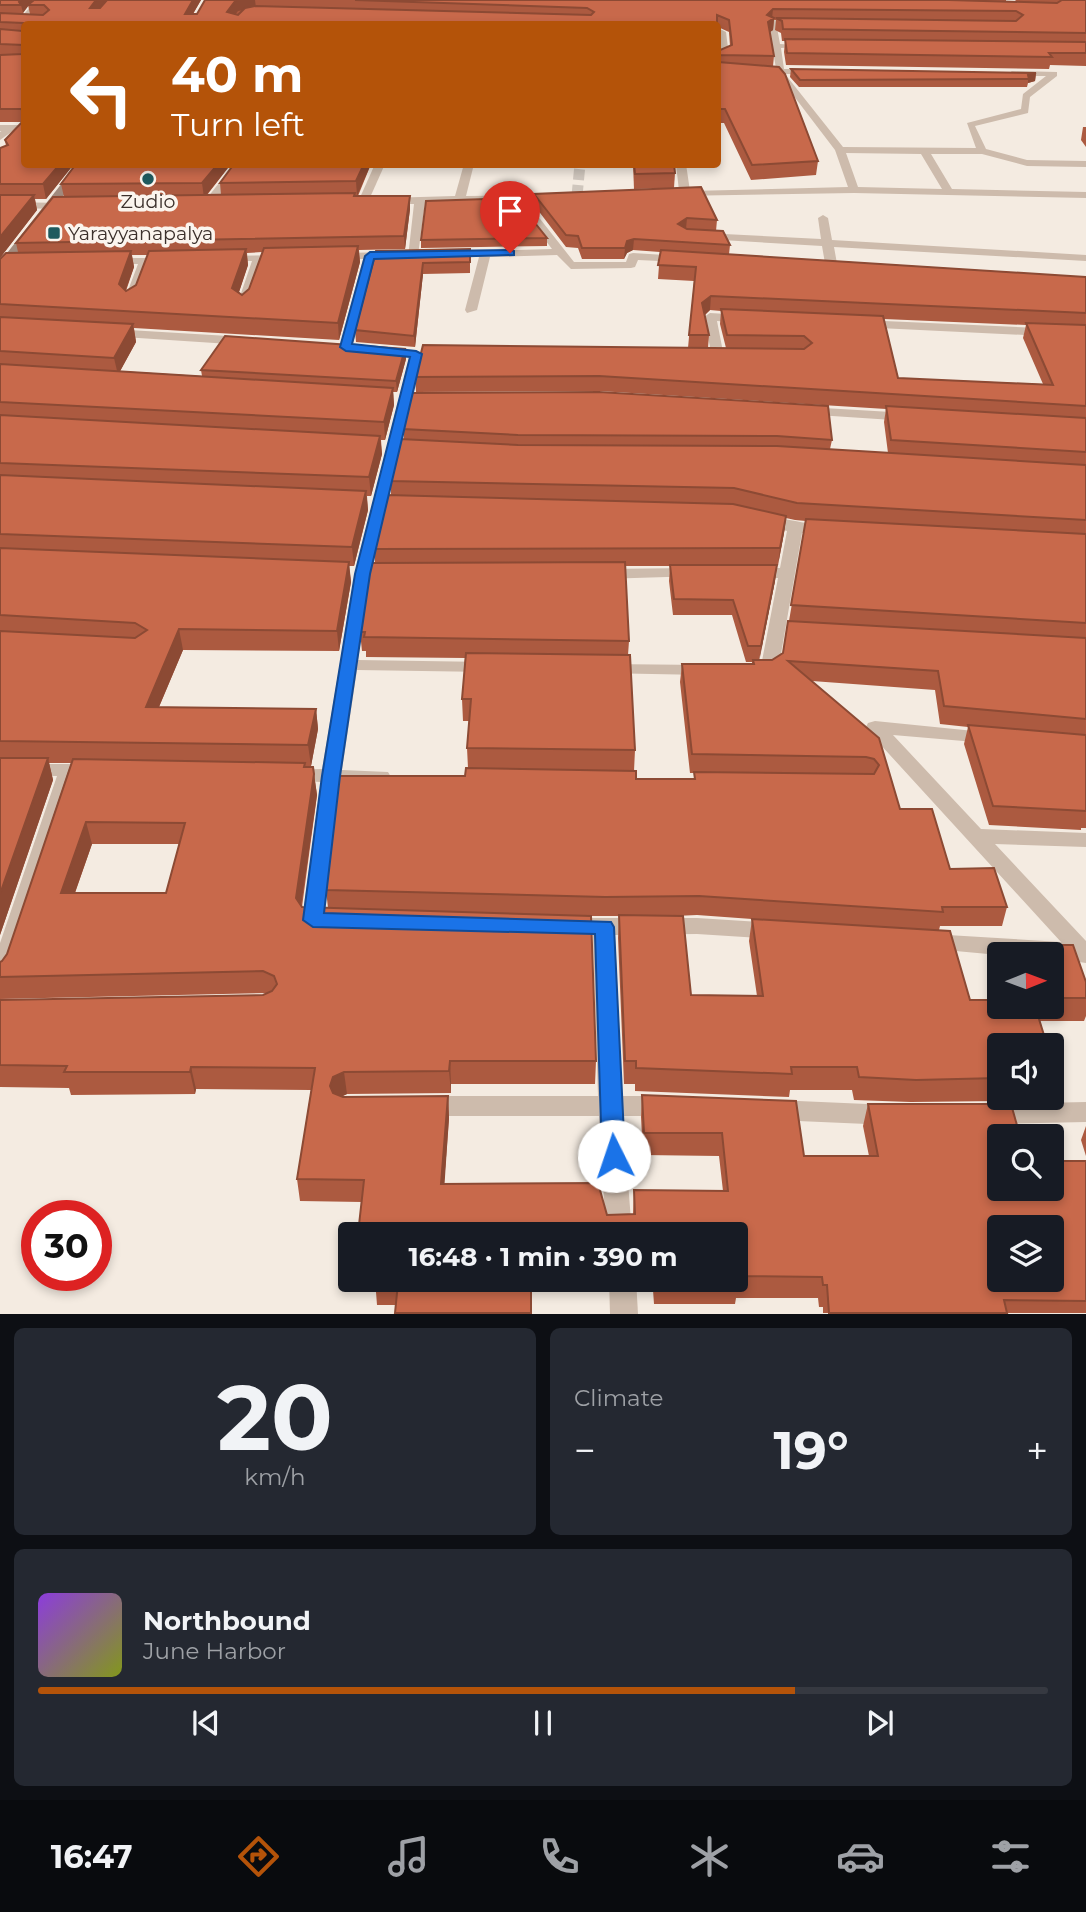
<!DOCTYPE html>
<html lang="en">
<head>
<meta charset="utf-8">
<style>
	body { margin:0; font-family:Montserrat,sans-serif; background:#242831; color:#f1f3f6; height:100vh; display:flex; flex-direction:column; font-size:26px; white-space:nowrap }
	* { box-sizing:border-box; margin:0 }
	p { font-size:23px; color:#9ea1a6 }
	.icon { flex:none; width:38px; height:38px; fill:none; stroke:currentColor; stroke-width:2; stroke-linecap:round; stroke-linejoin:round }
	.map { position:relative; height:1314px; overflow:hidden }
	.panel { display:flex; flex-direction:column; gap:14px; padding:14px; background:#0d0f14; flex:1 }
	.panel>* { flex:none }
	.guide { position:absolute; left:21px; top:21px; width:700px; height:147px; border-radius:7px; box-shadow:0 4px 10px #0003; background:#b45309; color:#fff; overflow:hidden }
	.needle { width:46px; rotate:89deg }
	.controls { position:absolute; left:987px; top:942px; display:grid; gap:14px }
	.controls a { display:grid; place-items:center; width:77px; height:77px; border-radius:7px; background:#171b24; box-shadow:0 4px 10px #0003; font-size:35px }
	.speed { position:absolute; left:21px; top:1200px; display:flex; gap:14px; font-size:35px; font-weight:700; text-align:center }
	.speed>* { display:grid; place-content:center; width:91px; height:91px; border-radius:50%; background:#171b24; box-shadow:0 4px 10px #0003; line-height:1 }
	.speed .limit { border:10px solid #d22; background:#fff; color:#111 }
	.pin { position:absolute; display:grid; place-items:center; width:60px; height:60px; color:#fff; margin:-72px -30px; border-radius:50% 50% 50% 0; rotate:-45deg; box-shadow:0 0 7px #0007 }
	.pin .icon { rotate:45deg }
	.me { position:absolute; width:77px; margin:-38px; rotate:356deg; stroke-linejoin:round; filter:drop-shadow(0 0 5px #0008) }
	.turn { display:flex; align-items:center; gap:24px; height:147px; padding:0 35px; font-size:32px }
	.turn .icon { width:91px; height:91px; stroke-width:2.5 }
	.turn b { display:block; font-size:49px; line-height:60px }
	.big { font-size:52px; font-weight:700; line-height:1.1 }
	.panel .card { flex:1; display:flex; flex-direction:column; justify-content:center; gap:10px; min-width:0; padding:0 24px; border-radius:10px; background:#242831 }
	.panel .dial { align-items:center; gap:0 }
	.dial b { font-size:91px; line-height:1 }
	.song { display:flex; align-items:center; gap:21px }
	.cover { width:84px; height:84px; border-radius:10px; background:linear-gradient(135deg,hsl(270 70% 55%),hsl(70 70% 35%)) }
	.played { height:7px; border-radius:4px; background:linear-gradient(90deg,#b45309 75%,#363941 75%) }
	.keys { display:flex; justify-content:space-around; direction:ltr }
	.heat { display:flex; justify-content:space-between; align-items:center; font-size:38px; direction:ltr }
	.panel .tiles { flex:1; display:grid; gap:14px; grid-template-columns:1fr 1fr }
	.card:last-child { grid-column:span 2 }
	.trip { position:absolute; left:338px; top:1222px; width:410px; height:70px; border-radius:7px; background:#171b24; box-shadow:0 4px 10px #0003; font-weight:700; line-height:70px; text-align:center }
	.menu { display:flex; height:112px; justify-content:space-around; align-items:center; background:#090b0e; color:#9ea1a6 }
	.menu .icon { width:49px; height:49px }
	.menu .on { color:#b45309 }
	.menu b { font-size:32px; color:#f1f3f6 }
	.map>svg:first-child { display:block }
</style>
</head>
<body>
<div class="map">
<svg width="1086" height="1314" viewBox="0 0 1086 1314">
	<rect width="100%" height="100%" fill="#f4ebe1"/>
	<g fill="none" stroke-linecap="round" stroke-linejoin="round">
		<path stroke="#cfc6bd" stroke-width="11" stroke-dasharray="11 5" stroke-linecap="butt" d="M577 196 580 164"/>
		<path fill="#cdbbac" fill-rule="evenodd" d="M11 125 16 128 14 130 0 140V132Z"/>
		<g fill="#cdbbac" fill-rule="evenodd">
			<path d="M36 0H45L30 14H24Z"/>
			<path d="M764 0H772L780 44 810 46 781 48 784 69H815L818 74H785L843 147 976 148 967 123 1021 109 1023 94 1046 76H1014L1011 71 1057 72V76L1030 97 1028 113 975 126 986 149 1027 160 1086 161V167L1027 166 982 154H931L952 189 1086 192V198L854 193 676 196 675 194 679 191 676 164H686L690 191 848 187 835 150 777 74ZM846 153 921 154 942 189 858 187Z"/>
			<path d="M718 28 726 32 729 56 718 61V56L721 55Z"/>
			<rect x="0" y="125" width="24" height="6"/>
			<path d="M234 164H245L212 206H204V202Z"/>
			<path d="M375 164H385L368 202 359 204 358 202Z"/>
			<path d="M464 164H474L466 196 562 195 563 197 558 200 526 201 574 262H626L629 254 633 253 681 256 687 259 681 262 638 260 635 267 631 268 571 269 557 255 490 257 477 310 467 313 465 310 479 257H449L445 256V252L552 249 516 201 425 203 418 255 408 257 414 204H386L381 201 386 198 455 196Z"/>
			<path d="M0 202 68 203 73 206 68 209 0 208Z"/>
			<path d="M823 215 828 218 832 240 1086 255V261L834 247 838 269 832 272 826 269 822 246 704 239 698 236 704 233 821 239 818 218Z"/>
			<path d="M400 252 406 255 404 257 375 259 352 347 341 350 340 347 363 259H337L331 256 337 253Z"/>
			<path d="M288 255V259L264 261 249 305 239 308 237 305 252 261H225L219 258 221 256Z"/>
			<path d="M173 258V262L150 264 136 301 130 305 124 301 138 264H109L103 261 109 258Z"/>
			<path d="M710 313 743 315 749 319 743 323 717 321 724 357 718 361 712 357 704 317Z"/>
			<path d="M862 320 1086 330V338L858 327V321Z"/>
			<path d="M112 329 245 337 251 341 245 345 108 336V330Z"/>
			<path d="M416 350 422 354 371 574 358 660 487 662 496 667 487 672 357 670 342 770 388 772 391 777 388 782 340 783 325 913 331 914 334 920 331 926 323 928 305 926 302 920 321 782 283 780 280 775 283 770 322 769 355 574 410 354Z"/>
			<path d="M807 407 908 413 915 417 908 421 802 414 800 411Z"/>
			<path d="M762 515C775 518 830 526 835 530L827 535 802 533 778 671 769 676 751 675 748 671 751 667 761 666 778 578H752L744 573 752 568H780L787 531 757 523 754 520Z"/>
			<path d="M693 568 699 570 701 573 699 576 602 579 594 574 602 569Z"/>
			<path d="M606 664 704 665 713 670 704 675 600 673 597 669 600 665Z"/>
			<path d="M875 721 994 733 996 737 994 741 987 743 893 735 981 829 1086 833V847L995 844 1086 941V963L1052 958V954L999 955 923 948 920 942 923 936 931 934 1061 942 868 731 866 727 868 723Z"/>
			<path d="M0 764H91L98 766 101 770 98 774 77 776 11 975 8 981 0 984V943L57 776H0Z"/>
			<path d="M568 918H697L774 923 782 925 785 931 782 937 774 939 697 934 615 935 622 1096H663L672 1099 675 1106 672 1113 663 1116H623L632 1234H606L599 1116H425L416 1113 413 1106 416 1099 425 1096H598L593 935 560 932 557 926 560 920Z"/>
			<path d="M775 1100 890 1105 899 1108 902 1115 899 1122 890 1125 775 1120 766 1117 763 1110 766 1103Z"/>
			<path d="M1086 1102V1122L992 1124 983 1121 980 1114 983 1107 992 1104Z"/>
			<path d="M609 1279H636L638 1314H610Z"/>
		</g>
		<path fill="#a18a7d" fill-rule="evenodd" d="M77 164H88L4 272 0 273V262Z"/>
	</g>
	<g fill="#ac5a40" fill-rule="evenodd">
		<path d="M0 0H33L30 3 34 0H201L193 14H197L205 0H1006V2H1017L1015 0H1086V66L1050 65 1049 69 786 65 784 52 785 41H782L781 33 775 30 776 20H774L773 30 770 32 774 56 773 66 818 161 816 175 751 180 724 123H718V35V51L730 46 729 32 718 27 24 24V164H74L46 199H35L37 210 0 258V148L6 146 5 140 22 122H0ZM28 5 30 14H23V13Z"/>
		<path d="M791 69 1036 73 1035 81 1028 83 1027 87H799L790 77Z"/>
		<path d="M1083 127H1086V147L1081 140Z"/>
		<path d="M76 164H231L207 195H221L220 183 234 164H371L358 196H410V209L405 249 359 250 360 262 339 340 134 328 136 342 120 371 202 376 201 370 225 336 405 349 406 359 397 392H393L394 405 385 440H381L382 454 371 496H367L368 510 354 566H349L351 582 339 651 183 650 159 707 316 709 318 729 311 766H305V767H313L317 795 302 907 328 908 326 890 339 776H465L466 768H468L467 748 469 721H463L462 699 465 658 366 657V651H362L360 632 371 563H375L374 549 387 495H391L390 481 400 439 404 440 403 429 412 393 599 392 828 406 832 440 830 449 888 453 884 422 886 409 599 391 416 392 415 377 423 345 688 348 694 281 658 279 660 252 633 250 627 253 624 259H582L578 248 566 247 534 205V194L701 187 717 220 716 231H723L730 245 729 254 1086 277V828H1081V830L989 825 964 744 968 727 940 724 935 690 812 681 879 738 900 809H932L950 869 994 868 1007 907 1002 926H940L939 930 950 931 970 1000H999V1006H1052V954H1018L1021 945H1073L1086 982V1016L1084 1021H1040L1047 1045H999V1095L998 1101 911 1102 854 1100 852 1090H790L789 1097 635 1091V1084H624L618 938 619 916H591L596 1061 595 1084H451V1093L347 1094 341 1097 448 1096 449 1118 444 1184 598 1183 607 1215 633 1214 634 1190 723 1191 719 1156 643 1155 641 1117 642 1095 796 1101 804 1156H869L863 1126 868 1104H1011L1020 1136H999V1188H1052V1161H1086V1313H823V1307H819L818 1298H736L735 1304H654L653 1290H639L637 1279H735V1234H358L362 1202 300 1201 297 1179 311 1090 196 1089 195 1094 71 1095 69 1088 0 1087V1000L263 995 267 993 0 999V962L2 961 7 954 71 763H49L53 780 0 935V259L6 253 18 252 16 243 53 197H64L61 184ZM262 252 249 289 242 295 239 292 248 265 247 253ZM132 255H148L136 285 126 291 134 267ZM710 310 721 311 720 324 726 348H708L709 335 705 315ZM884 319 1026 325 1023 338 1043 384 898 378ZM786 518 795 520 806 521 789 621H788L783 653 772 660H759L775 581 776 565H778L784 533ZM625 566H670L669 581 673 615H732L746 662H752V664H682L680 682 690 773H694V779H636V771H634L635 750 630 655H628L629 641ZM92 844H179L166 893H75ZM697 915 752 919 749 941 757 996 691 995 683 916H675ZM999 1227H1052V1279H999Z"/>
		<path d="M633 164H674L675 173 674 188 634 189Z"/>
		<path d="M547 238V246L421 248V240Z"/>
		<path d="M470 249V273L423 274 415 347 356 342 355 330 376 251Z"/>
		<path d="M1052 1058 1055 1069 1052 1080Z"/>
		<path d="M1086 1126V1156L1081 1140Z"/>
		<path d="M375 1279H607V1290L532 1289 396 1305H377Z"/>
	</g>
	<g fill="#8c4a34">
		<path d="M21 0H33L23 13 21 5 19 2Z"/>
		<path d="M96 0H107L92 20 90 8Z"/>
		<path d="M193 0H201L187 24 185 14Z"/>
		<path d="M236 0H255L256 8 238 11 228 24 227 12Z"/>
		<path d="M773 9 772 19 774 18 773 30 767 34V15Z"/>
		<path d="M1036 73 1035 81 1028 83V75Z"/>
		<path d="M60 164H74L46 199 43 184Z"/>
		<path d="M218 164H231L204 198 202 183Z"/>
		<path d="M364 164H371L357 196 356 181Z"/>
		<path d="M34 195 37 210 0 258V237Z"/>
		<path d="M410 196V209L405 249 404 236Z"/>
		<path d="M687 218 686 229 678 224Z"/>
		<path d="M634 239 633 250 627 253 624 259 625 248 627 241Z"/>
		<path d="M358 246 360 262 339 340 338 323Z"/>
		<path d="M246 249 248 265 235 304 232 288Z"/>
		<path d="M131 251 134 267 122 300 119 284Z"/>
		<path d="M423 263V274L415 347 414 336Z"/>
		<path d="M711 296 710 310 701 318 702 303Z"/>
		<path d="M133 324 136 342 118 375 114 358Z"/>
		<path d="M405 349 406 359 397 392 396 381Z"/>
		<path d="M393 388 394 405 385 440 384 422Z"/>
		<path d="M380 436 382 454 371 496 369 477Z"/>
		<path d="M366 491 368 510 354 566 352 547Z"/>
		<path d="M786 516 784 533 778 565 780 548Z"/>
		<path d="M349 562 351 582 339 651 337 631Z"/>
		<path d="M777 565 775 581 759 662 761 646Z"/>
		<path d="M179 629 183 650 150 728 146 707Z"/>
		<path d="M316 709 318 729 311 766 308 745Z"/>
		<path d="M48 758 53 780 0 935V894Z"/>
		<path d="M314 774 317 795 299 920 296 898Z"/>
		<path d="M86 822 92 844 67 915 61 893Z"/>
		<path d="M450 1061 451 1084V1093L449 1071Z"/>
		<path d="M191 1067 196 1089 195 1094 190 1072Z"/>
		<path d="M344 1072 347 1094 336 1099 330 1086 333 1077Z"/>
		<path d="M448 1096 449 1118 443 1206 441 1184Z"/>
	</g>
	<g fill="#c8694b" stroke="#8c4a34" stroke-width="2" fill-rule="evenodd">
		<path d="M0 0H21L19 2 21 5H0Z"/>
		<path d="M34 0H96L90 8H100L107 0H193L185 14H197L205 0H236L227 12 238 15 245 8 255 6 591 15 594 12 587 8 355 0H949L1057 3 1062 0H1086V33L783 29 782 21 776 18 1016 21 1023 15 1016 11 773 9 767 15 774 18 768 22 774 56 719 55 718 59V35V51L732 45 729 20 717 15V24H24V113L21 109H0V55L22 54 23 45 0 44V29L22 31 23 23 0 22V13L43 15 49 10 44 5H28Z"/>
		<path d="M785 39 1086 42V53H1049L1052 57 787 53Z"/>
		<path d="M718 62 779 67 785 74 818 161 752 165 725 109H718Z"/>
		<path d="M791 69 1036 73 1028 75 1029 79 800 80Z"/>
		<path d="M24 120V164H60L43 184H0V148L8 145 5 140Z"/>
		<path d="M76 164H218L202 183 61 184Z"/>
		<path d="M234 164H364L356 181 220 183Z"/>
		<path d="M634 164H674L675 173 635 174Z"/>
		<path d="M701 187 717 220 687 218 678 224 687 229 723 231 730 245 634 239 627 241 625 248H582L578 236 566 235 534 194Z"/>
		<path d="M355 193 354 196H410L404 236 16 243 53 197Z"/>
		<path d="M0 195H34L0 237Z"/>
		<path d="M515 198 547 238 421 240 426 201Z"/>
		<path d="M358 246 338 323 0 304V259L6 253 131 251 119 284 126 291 136 285 149 251 246 249 232 288 242 295 249 289 264 248Z"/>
		<path d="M470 249V262L423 263 414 336 355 330 376 251Z"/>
		<path d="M661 250 1086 277V313L711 296 702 303 709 335H689L696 267 658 265Z"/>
		<path d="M721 309 883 316 898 378 1053 385 1026 323 1086 325V406L599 376 415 377 423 345 804 349 812 343 804 336 727 335Z"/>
		<path d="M0 317 133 324 114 358 0 351Z"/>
		<path d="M225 336 405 349 396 381 201 370Z"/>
		<path d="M0 364 393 388 384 422 0 402Z"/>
		<path d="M599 392 828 406 832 440 777 436 518 435 403 429 412 393Z"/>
		<path d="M886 406 1086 418V452L891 440Z"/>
		<path d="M0 415 380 436 369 477 0 463Z"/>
		<path d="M400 439 518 445 777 446 1086 465V520L797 503 734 488 390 481Z"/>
		<path d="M0 475 366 491 352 547 0 534Z"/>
		<path d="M387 495 733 504 786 516 780 548 374 549Z"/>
		<path d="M806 519 1086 534V623L791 605Z"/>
		<path d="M0 548 349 562 337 631 179 629 146 707 316 709 308 745 0 741V631L135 638 147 630 135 623 0 615Z"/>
		<path d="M625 562 629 641 364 637 365 632H360L371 563Z"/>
		<path d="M670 565H777L761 646H748L733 600 674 599Z"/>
		<path d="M788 621 1086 638V719L944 706 938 671 788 661 879 738 900 809H932L950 869 994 868 1007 907H942L943 912 699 896 605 897 326 890 339 776H465L466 768 636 771V779H695L694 772 874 774 879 765 874 759 866 757 692 754 682 664H754L753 660H772L783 653Z"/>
		<path d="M466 653 630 655 635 750 467 748 471 699H462Z"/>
		<path d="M968 725 1086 735V811L993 806Z"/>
		<path d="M0 758H48L0 894Z"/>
		<path d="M73 759 305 763 304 767H313L314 774 296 898 302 907 591 916 596 1061H450L449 1071 344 1072 333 1077 330 1086 333 1093 343 1097 448 1096 441 1184 598 1183 607 1215 635 1214 634 1190 728 1191 722 1133H644L642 1095 796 1101 804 1156H878L868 1104H1011L1020 1136H999V1188H1052V1161H1086V1301L1004 1300 1007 1313H829L827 1285H823L822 1277 737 1276 738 1282H655V1279H735V1234H358L364 1180 297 1179 315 1068 191 1067 190 1072H64L67 1066 0 1065V1000L263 995 272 991 277 984 274 976 263 971 0 977V962L2 961 7 954ZM86 822 185 823 166 893H61ZM999 1227H1052V1279H999Z"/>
		<path d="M619 915 683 916 691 995 763 996 752 919 950 931 970 1000H999V1006H1035L1047 1045H999V1078L916 1080 859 1077 857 1067H791L792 1074 636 1068V1061H625Z"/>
		<path d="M1021 945H1073L1086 982V998H1052V954H1024Z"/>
		<path d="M1052 1058 1055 1069H1052Z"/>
		<path d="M375 1279H531V1313H395L398 1283H375Z"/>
	</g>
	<path fill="#1a73e8" stroke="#114b97" stroke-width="2" d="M510 250 514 251V255L374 259 352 344 416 351 422 354 370 574 340 776 324 913 611 922 614 927 625 1156 622 1163 614 1165 606 1163 602 1156 595 934 313 927 303 920 322 776 355 574 410 357 346 351 340 347 365 256 370 252Z"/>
	<g fill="#1f5a5e" stroke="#fbf5ee" stroke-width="2.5">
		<circle cx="148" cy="179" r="7"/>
		<rect x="47" y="226" width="14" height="14" rx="3.5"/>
	</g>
	<g text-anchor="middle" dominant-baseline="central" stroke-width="7" stroke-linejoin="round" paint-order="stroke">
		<g font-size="19" fill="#3b302b" stroke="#fbf5ee">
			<text x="148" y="201">Zudio</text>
			<text x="68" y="233" text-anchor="start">Yarayyanapalya</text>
		</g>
	</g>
</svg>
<div class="controls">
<a><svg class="needle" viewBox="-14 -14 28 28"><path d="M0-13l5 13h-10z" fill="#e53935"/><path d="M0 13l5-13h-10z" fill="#9ea1a6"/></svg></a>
<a><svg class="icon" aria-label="sound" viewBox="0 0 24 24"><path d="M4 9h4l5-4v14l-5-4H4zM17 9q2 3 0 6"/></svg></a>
<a><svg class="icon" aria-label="search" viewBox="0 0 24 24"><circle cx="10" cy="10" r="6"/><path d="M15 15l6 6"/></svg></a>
<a><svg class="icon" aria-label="layers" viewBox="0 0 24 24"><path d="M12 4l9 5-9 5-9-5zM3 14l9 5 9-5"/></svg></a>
</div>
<div class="speed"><div class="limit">30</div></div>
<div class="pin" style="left:510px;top:253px;background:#d93025"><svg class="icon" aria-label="arrive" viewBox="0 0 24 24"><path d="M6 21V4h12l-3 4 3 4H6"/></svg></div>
<svg class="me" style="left:614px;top:1156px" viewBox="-20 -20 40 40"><circle r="19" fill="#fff"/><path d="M0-13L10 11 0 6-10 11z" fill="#1a73e8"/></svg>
<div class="trip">16:48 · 1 min · 390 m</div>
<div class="guide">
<div class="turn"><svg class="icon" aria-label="left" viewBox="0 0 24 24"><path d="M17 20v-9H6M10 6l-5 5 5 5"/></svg><div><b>40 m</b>Turn left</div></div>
</div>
</div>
<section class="panel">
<div class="tiles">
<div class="card dial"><b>20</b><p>km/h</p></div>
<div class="card"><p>Climate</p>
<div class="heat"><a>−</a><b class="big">19°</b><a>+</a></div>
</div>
<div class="card">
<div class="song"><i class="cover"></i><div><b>Northbound</b><p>June Harbor</p></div></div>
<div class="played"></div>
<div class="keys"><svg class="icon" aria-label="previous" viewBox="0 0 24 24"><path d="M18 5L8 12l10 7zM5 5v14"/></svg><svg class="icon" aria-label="pause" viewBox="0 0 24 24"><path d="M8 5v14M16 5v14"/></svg><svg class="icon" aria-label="next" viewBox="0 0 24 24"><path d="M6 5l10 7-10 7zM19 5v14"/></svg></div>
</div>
</div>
</section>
<nav class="menu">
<b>16:47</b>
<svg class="icon on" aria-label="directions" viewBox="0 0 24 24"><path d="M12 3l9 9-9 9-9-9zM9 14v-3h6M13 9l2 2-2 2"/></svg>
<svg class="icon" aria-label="music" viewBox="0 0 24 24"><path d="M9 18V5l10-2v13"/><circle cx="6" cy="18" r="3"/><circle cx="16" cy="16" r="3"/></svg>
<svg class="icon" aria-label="phone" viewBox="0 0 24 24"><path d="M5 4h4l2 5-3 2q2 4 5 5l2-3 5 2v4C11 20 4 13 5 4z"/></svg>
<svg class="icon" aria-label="climate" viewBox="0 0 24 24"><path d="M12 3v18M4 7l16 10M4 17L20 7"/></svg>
<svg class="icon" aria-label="car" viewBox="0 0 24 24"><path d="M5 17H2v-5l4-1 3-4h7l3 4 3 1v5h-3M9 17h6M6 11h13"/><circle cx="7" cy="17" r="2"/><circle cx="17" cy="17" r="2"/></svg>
<svg class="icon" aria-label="filters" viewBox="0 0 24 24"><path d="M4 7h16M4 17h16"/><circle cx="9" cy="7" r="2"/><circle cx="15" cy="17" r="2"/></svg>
</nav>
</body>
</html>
